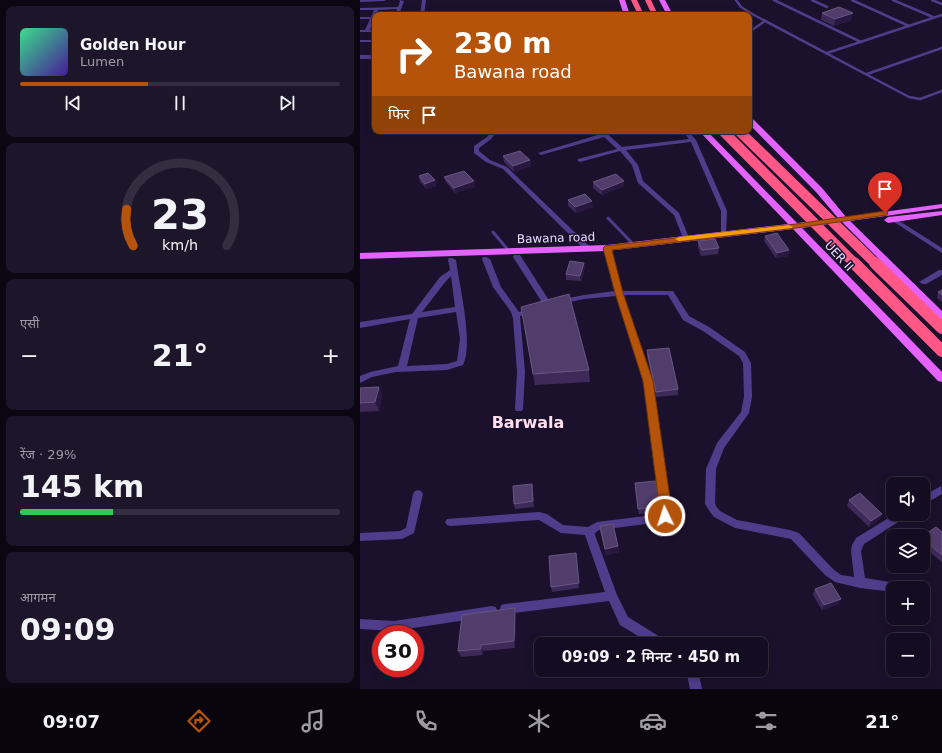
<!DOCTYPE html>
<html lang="hi">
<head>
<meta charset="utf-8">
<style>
	body { margin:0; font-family:"DejaVu Sans","Noto Sans Devanagari",sans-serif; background:#1d162a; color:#f1f3f6; height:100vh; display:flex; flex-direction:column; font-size:15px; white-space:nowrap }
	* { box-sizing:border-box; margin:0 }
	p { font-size:13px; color:#9d9ca5 }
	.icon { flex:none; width:22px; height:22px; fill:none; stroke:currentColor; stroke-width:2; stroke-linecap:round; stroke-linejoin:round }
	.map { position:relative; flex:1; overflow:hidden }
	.side { display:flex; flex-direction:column; gap:6px; padding:6px; background:#0b0712; width:360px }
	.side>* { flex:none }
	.top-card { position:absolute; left:12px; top:12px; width:380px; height:122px; border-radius:8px; box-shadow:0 2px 10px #0003,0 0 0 1px #332d3f; background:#b45309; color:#fff; overflow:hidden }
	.controls { position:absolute; left:526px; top:477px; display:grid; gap:8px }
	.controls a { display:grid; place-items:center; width:44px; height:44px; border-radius:8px; background:#140d21; box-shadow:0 2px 10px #0003,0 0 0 1px #332d3f; font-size:20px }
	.speed { position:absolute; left:12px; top:625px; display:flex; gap:8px; font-size:20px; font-weight:700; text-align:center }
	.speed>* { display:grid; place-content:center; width:52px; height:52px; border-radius:50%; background:#140d21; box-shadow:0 2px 10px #0003,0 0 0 1px #332d3f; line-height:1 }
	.speed .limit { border:6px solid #d22; background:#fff; color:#111 }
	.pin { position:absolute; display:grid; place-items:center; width:34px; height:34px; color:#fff; margin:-41px -17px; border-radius:50% 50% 50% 0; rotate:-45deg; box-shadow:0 0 4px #0007 }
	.pin .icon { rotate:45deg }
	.me { position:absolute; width:44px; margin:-22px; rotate:356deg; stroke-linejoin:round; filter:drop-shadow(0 0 3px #0008) }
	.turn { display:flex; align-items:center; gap:14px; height:84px; padding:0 16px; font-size:18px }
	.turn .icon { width:52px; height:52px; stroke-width:2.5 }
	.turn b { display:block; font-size:28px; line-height:34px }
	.then { display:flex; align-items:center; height:38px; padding:0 16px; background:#0003; gap:8px; font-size:15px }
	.big { font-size:30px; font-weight:600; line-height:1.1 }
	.side .card { flex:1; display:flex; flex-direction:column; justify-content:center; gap:6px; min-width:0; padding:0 14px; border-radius:8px; background:#1d162a }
	.side .dial { align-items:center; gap:0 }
	.dial svg { height:104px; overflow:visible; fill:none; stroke:#332d3f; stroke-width:7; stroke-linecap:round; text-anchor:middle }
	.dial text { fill:#f1f3f6; stroke:none }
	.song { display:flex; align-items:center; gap:12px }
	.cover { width:48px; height:48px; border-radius:6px; background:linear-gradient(135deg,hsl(150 70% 55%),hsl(260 70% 35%)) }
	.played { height:4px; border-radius:2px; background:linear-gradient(90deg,#b45309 40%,#332d3f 40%) }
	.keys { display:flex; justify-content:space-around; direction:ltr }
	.heat { display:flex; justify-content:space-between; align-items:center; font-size:22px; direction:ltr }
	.charge { height:6px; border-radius:3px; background:linear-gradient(90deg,#34c759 29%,#332d3f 0) }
	.trip { position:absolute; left:174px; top:637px; width:234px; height:40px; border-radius:8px; background:#140d21; box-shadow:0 2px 10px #0003,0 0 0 1px #332d3f; font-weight:600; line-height:40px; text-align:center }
	.tabs { display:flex; height:64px; justify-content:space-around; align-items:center; background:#08050d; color:#9d9ca5 }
	.tabs .icon { width:28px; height:28px }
	.tabs .selected { color:#b45309 }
	.tabs b { font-size:18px; color:#f1f3f6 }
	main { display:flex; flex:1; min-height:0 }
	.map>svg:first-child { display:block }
</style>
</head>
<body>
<main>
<section class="side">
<div class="card">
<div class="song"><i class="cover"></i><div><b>Golden Hour</b><p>Lumen</p></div></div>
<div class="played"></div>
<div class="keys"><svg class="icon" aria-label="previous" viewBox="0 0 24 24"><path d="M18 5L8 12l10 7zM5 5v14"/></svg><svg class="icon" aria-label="pause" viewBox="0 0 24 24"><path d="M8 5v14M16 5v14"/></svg><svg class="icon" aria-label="next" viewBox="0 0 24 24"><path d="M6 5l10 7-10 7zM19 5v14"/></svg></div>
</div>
<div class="card dial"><svg viewBox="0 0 100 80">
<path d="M14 69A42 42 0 1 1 86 69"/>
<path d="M14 69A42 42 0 0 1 9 41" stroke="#b45309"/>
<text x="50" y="56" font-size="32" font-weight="700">23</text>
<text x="50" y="72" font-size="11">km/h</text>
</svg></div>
<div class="card"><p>एसी</p>
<div class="heat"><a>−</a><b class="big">21°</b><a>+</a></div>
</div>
<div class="card"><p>रेंज · 29%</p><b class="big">145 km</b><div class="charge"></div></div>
<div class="card"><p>आगमन</p><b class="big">09:09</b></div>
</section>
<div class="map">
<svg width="582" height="689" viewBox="0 0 582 689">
	<rect width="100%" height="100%" fill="#1b112c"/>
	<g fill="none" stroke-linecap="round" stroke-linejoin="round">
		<g stroke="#4f3d8b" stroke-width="2.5">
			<path d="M376 0 381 7 394 15 549 97 560 99 582 91"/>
			<path d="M414 0 501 42"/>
			<path d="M452 0 467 7"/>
			<path d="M492 0 549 26"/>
			<path d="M533 0 573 17"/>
			<path d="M572 0 582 4"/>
			<path d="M389 32 405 21"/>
			<path d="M467 53 582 15"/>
			<path d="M507 74 582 48"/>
		</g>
		<g stroke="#4f3d8b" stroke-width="3">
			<path d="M248 218 274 245"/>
			<path d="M133 232 149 251"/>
		</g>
		<g fill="#4f3d8b" fill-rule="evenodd">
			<path d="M0 0H26L24 1 0 2Z"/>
			<path d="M39 0 44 1 39 15H35L37 9 18 10 16 15H15L10 30H15V32H0V30H5L10 19H0V17H11L14 10H0V8L38 7 40 1Z"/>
			<path d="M62 0H66L64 15H60Z"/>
			<rect x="0" y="40" width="15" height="2"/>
			<rect x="0" y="55" width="15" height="4"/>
			<path d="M132 131H138L131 139 119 148V151L130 160 147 167 229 246 231 248 229 250H225L143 169 126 162 114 153V146L127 137Z"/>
			<path d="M238 131H244L262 147 329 139 322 131H328L336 140 367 211 366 235 364 236 361 234V211L331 142 266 150 278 165 283 181 319 213 329 238 326 240 323 238 314 215 278 183 272 165 260 151 220 162 218 161V159L257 149 244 137 181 155 178 153 241 134Z"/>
			<path d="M533 217 582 248V253L531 220V218Z"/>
			<path d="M245 246H247L251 248 262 291H313L329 316 349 327 385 352 391 363 392 397 389 413 364 448 356 469 355 503 356 506 360 511 377 520 430 530 439 533 473 569 481 575 494 577 491 551 492 545 496 538 535 514H548L546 517 504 544 501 551 505 578 536 583 540 585 541 588H533V592L500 588 475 582 465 575 431 539 375 528 354 517 350 512 345 504 346 469 357 443 381 412 384 397 383 363 379 356 343 331 323 320 308 295H264L292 381 311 512 308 519 302 522 239 530 235 533V535L257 595 268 617 305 640 307 644H291L260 625 249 601 145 614 141 613 140 609 141 605 145 604 245 592 225 535 201 533 179 520 90 526 87 525 85 522 87 519 179 512 187 514 203 525 228 527 237 522 301 514 284 381 256 296 224 299 201 304 197 302 198 300 224 295 255 291 243 248Z"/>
			<path d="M154 255H160L192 305 191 307H185L153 257Z"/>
			<path d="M123 257H126L130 259 141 287 159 312 173 307 177 310 176 312 160 316 165 372 163 409 162 411H156L155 409 157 372 153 318 151 312 133 287 122 259Z"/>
			<path d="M89 258H92L96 260C99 284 114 345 103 365L87 370 36 372 12 377 0 383V376L10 372 38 366 50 319 0 328V322L52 314 80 277 90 270 88 260ZM91 276 95 307 62 312 86 281ZM96 312 100 339 97 361 87 364 47 366 58 318Z"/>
			<path d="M579 270H582V275L566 284H563L559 282Z"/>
			<path d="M581 486 582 494 563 505V496Z"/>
			<path d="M58 490 61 491 63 494 54 533 42 539 0 541V533L40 531 46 528 53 494 55 491Z"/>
			<path d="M132 606 136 607 137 611 136 615 132 616 34 631 0 629V619L34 621Z"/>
			<path d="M326 670H338L342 689H330Z"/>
		</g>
		<g fill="#e463ff" fill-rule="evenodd">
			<path d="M259 0H265L270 15H264Z"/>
			<path d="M299 0H305L313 15H307Z"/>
			<path d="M389 118H392L462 188 486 217 582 204V208L490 221 582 311V320L579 319 482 222 442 228 582 372V382L578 381 433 229 247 251 0 259V253L247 245 428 224 339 131H347L437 223 478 218 456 192 389 124Z"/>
			<path d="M582 211V215L528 223 524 220 528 217Z"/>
		</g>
		<g fill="#ff5786" fill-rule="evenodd">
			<path d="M271 0H277L284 15H278Z"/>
			<path d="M285 0H291L298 15H292Z"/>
		</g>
		<g stroke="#ff5786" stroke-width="10">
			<path d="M363 131 495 264"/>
			<path d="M379 131 516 264"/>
		</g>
		<g stroke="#ff5786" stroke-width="12">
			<path d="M494 263 582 351"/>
			<path d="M515 263 582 328"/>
		</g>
	</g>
	<g fill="#3e2a59">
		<path d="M462 13 491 20 474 26 461 20Z"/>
		<path d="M143 156 170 160 171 166 154 172 144 162Z"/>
		<path d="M59 176 75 180 76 186 67 189 60 182Z"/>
		<path d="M84 177 114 181 115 187 95 193 86 182Z"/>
		<path d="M233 182 264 186 242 195 233 188Z"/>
		<path d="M208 200 233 207 216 213 208 206Z"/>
		<path d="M405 236 429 250 428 256 416 258 404 241Z"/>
		<path d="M338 241 359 248 358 254 341 256 338 247Z"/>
		<path d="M224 263 225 268 221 281 206 280V274Z"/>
		<path d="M582 290V302L577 298 578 292Z"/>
		<path d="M161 307 229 370 230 382 175 385Z"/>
		<path d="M287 350 318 389V395L296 397 287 356Z"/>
		<path d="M19 387 22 395 19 411 0 412V388Z"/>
		<path d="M275 483 299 506V512L279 514 275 489Z"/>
		<path d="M172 484 174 507 155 509 154 504Z"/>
		<path d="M489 500 520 519 509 527 487 506Z"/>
		<path d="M240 526 258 546 259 552 246 555 240 531Z"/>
		<path d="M582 532V562L563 547V536Z"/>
		<path d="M216 553 219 588 192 592 191 587Z"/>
		<path d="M455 589 479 604 462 610 453 595Z"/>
		<path d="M156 615 155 648 123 651V655L101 657 98 651Z"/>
	</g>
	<g fill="#281840">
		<path d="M493 13 491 20 474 26 475 19Z"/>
		<path d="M170 160 171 166 154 172 153 166Z"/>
		<path d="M75 180 76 186 67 189 65 184Z"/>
		<path d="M114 181 115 187 95 193 94 188Z"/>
		<path d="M264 181V186L242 195V190Z"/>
		<path d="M232 201 233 207 216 213 215 207Z"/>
		<path d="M429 250 428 256 416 258 417 253Z"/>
		<path d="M224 263 225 268 221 281 220 276Z"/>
		<path d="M19 387 22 395 19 411 15 402Z"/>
		<path d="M172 484 173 490 174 507 173 501Z"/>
		<path d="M522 514 520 519 509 527 511 521Z"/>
		<path d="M258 546 259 552 246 555 245 549Z"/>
		<path d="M481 599 479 604 462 610 464 605Z"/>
		<path d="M155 608 156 615 155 648 154 641Z"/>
		<path d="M121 645 123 651V655L121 649Z"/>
	</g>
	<g fill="#503d6b" stroke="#685682">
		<path d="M479 7 493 13 475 19 462 13Z"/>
		<path d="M160 151 170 160 153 166 143 156Z"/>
		<path d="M104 171 114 181 94 188 84 177Z"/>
		<path d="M68 173 75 180 65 184 59 176Z"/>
		<path d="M256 174 264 181 242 190 233 182Z"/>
		<path d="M225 194 232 201 215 207 208 200Z"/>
		<path d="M417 233 429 250 417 253 405 236Z"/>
		<path d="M355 239 359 248 342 250 338 241Z"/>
		<path d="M210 261 224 263 220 276 206 274Z"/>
		<path d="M582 290V295L578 292Z"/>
		<path d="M209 294 229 370 173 374 161 307Z"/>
		<path d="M309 348 318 389 296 392 287 350Z"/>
		<path d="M19 387 15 402 0 403V388Z"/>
		<path d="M296 481 299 506 278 509 275 483Z"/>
		<path d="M172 484 173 501 154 504 153 486Z"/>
		<path d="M500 493 522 514 511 521 489 500Z"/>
		<path d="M253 524 258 546 245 549 240 526Z"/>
		<path d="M576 527 582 532V555L563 539V536Z"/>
		<path d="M216 553 219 583 191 587 189 556Z"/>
		<path d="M471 583 481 599 464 605 455 589Z"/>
		<path d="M155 608 154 641 121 645V649L98 651 102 615Z"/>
	</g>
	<path fill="#b45309" stroke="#753606" d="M525 211 528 213 527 215 436 228 252 250 263 293 293 381 312 512 309 519 305 521 301 519 283 381 255 293 243 248 245 246 436 224Z"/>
	<path fill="#f59e0b" d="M429 225 433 227 432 228 319 241 315 239 319 237Z"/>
	<g text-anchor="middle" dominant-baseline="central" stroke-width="3" stroke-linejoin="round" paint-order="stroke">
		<g font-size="12" fill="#e7dcff" stroke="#1b112c">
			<text transform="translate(196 238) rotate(-2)">Bawana road</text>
			<text transform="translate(479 256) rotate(47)">UER II</text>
		</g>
		<g font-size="16" font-weight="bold" fill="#ffdeed" stroke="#1b112c">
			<text x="168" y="422">Barwala</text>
		</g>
	</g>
</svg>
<div class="controls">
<a><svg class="icon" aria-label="sound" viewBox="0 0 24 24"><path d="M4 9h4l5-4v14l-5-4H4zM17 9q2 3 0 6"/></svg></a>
<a><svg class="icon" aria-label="layers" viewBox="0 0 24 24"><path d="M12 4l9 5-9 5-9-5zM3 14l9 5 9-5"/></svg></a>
<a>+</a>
<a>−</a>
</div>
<div class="speed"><div class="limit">30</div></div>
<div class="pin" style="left:525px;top:213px;background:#d93025"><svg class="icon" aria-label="arrive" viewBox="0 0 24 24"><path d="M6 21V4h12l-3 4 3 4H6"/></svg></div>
<svg class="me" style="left:305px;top:516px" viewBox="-20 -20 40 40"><circle r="17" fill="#b45309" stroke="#fff" stroke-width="3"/><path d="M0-11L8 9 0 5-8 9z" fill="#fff"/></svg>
<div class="trip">09:09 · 2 मिनट · 450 m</div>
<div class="top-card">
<div class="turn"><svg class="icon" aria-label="right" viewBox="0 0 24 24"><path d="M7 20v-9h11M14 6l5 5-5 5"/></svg><div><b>230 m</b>Bawana road</div></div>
<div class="then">फिर<svg class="icon" aria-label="arrive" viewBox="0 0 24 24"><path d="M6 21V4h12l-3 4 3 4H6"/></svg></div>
</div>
</div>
</main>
<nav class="tabs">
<b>09:07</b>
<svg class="icon selected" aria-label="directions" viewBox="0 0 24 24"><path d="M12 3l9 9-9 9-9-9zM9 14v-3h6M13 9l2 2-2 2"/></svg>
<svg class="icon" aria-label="music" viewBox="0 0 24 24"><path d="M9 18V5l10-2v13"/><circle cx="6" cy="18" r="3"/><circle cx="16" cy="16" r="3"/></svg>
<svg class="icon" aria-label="phone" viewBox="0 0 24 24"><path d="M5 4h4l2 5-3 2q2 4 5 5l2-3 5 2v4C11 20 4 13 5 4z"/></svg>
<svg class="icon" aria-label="climate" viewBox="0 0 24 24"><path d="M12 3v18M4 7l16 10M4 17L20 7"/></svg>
<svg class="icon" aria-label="car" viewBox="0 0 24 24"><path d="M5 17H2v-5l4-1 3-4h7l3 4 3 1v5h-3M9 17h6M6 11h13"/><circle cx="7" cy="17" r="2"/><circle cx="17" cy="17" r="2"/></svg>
<svg class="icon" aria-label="filters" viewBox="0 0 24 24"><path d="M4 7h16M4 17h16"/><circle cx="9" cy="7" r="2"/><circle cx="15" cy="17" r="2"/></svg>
<b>21°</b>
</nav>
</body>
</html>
